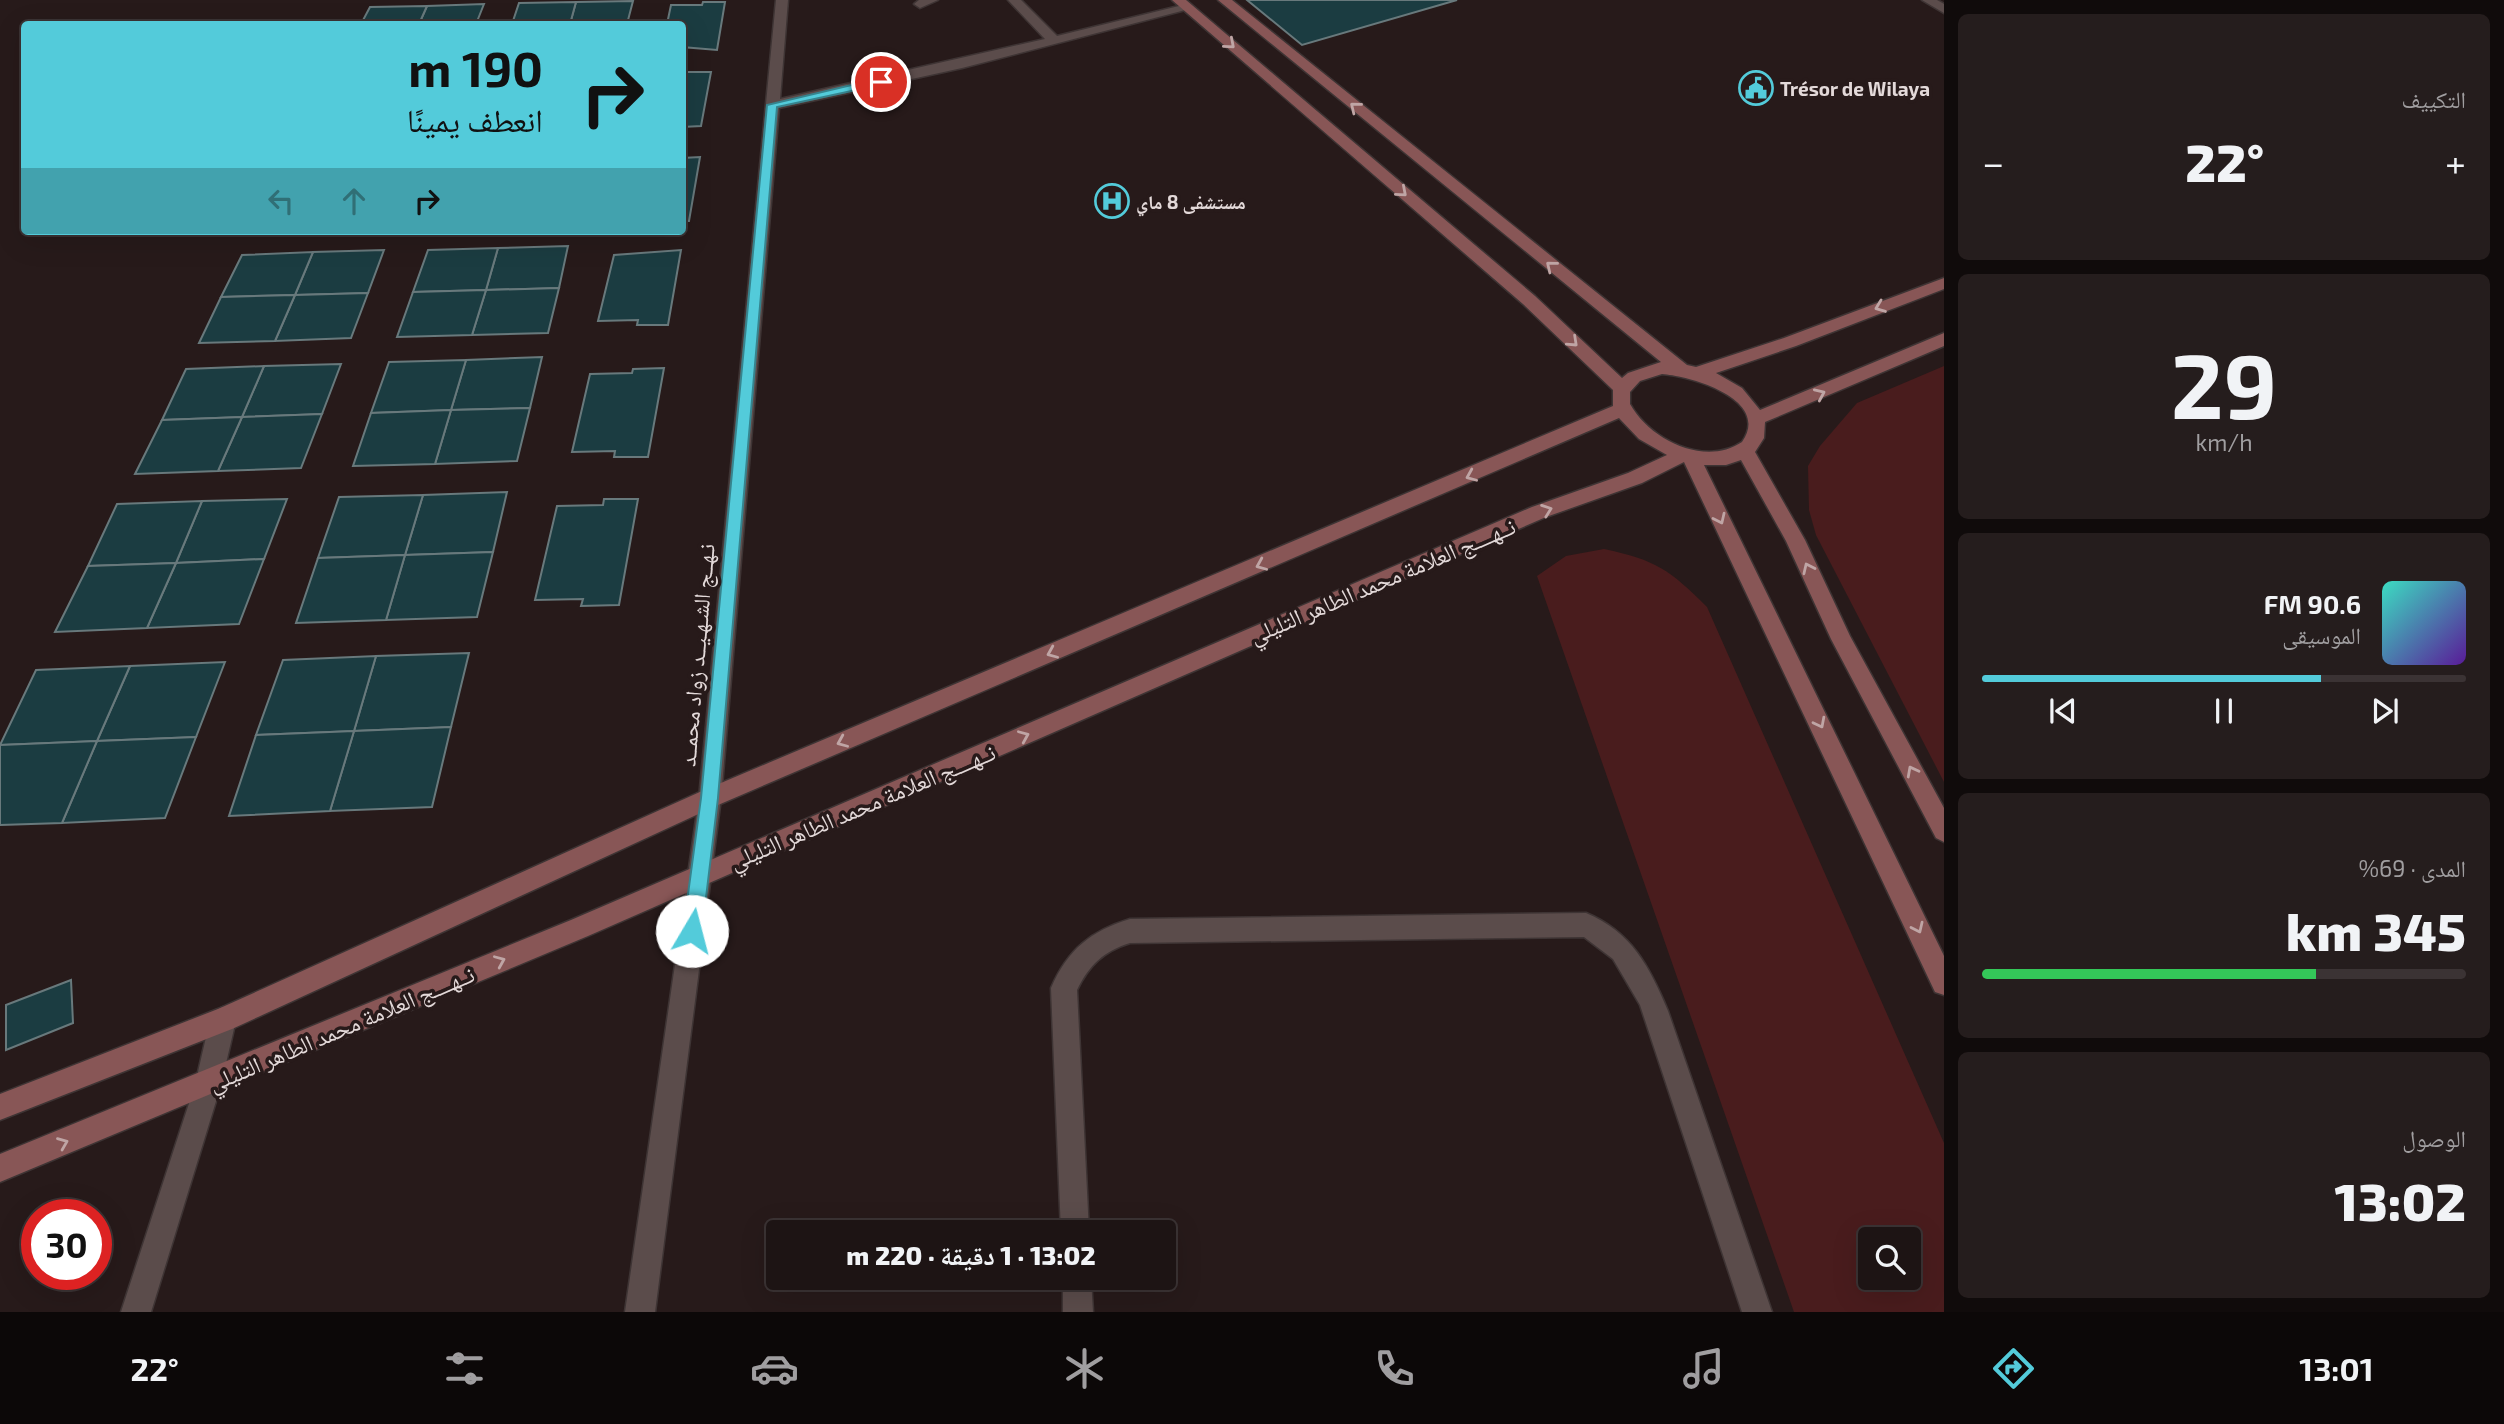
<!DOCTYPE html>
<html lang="ar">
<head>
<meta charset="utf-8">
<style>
	body { margin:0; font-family:"Exo 2","Noto Naskh Arabic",sans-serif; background:#251d1d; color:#f1f3f6; direction:rtl; height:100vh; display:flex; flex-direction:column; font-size:26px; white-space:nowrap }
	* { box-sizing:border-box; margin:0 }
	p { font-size:23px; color:#a09ea0 }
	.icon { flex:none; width:38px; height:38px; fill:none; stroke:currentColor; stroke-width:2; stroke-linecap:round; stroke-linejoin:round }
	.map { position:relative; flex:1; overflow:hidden; direction:ltr }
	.details { display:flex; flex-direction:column; gap:14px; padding:14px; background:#100b0b; width:560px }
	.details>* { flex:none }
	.banner { position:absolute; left:21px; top:21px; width:665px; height:214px; border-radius:7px; box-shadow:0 7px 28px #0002,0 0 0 2px #3b3334; direction:rtl; background:#53cbda; color:#111; overflow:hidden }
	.controls { position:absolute; left:1858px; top:1227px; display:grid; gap:14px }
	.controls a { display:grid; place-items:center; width:63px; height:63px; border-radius:7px; background:#1d1414; box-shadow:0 7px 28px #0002,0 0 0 2px #3b3334; font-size:35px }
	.speed { position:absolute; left:21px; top:1199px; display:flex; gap:14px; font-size:35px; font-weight:700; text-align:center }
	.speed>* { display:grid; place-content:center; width:91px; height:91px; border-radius:50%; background:#1d1414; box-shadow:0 7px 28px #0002,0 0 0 2px #3b3334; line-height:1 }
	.speed .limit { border:10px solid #d22; background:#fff; color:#111 }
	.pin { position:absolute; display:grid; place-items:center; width:60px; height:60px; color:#fff; margin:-30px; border:4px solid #fff; border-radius:50%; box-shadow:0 2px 7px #0007 }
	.me { position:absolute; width:77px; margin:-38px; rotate:8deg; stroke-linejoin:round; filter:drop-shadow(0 0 5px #0008) }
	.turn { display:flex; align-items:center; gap:24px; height:147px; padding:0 28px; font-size:32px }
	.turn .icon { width:91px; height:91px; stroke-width:2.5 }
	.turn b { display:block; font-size:49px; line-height:60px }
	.lanes { display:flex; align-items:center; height:66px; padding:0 28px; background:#0003; justify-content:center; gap:35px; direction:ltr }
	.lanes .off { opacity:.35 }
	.big { font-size:52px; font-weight:800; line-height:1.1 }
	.details .widget { flex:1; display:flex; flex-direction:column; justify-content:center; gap:10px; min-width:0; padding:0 24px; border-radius:10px; background:#251d1d }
	.details .dial { align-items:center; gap:0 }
	.dial b { font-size:91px; line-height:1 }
	.song { display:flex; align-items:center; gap:21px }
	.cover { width:84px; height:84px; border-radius:10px; background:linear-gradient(135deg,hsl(170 70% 55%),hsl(270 70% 35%)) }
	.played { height:7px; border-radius:4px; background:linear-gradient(90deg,#53cbda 70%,#3b3334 70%) }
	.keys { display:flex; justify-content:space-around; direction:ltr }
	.heat { display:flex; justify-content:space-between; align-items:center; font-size:38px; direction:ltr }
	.charge { height:10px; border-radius:5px; background:linear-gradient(90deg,#34c759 69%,#3b3334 0) }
	.trip { position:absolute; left:766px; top:1220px; width:410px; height:70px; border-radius:7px; background:#1d1414; box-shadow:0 7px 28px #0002,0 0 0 2px #3b3334; font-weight:800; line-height:70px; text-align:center; direction:rtl }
	.dock { display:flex; height:112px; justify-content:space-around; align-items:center; background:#0c0808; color:#a09ea0 }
	.dock .icon { width:49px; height:49px }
	.dock .current { color:#53cbda }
	.dock b { font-size:32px; color:#f1f3f6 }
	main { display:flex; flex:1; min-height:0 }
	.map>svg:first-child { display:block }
</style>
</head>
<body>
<main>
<section class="details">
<div class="widget"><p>التكييف</p>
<div class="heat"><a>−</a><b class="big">22°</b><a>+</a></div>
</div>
<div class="widget dial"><b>29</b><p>km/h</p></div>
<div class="widget">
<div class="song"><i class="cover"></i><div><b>90.6 FM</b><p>الموسيقى</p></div></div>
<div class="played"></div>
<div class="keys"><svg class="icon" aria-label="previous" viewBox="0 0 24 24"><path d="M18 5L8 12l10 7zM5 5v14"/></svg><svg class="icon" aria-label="pause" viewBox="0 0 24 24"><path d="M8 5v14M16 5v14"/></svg><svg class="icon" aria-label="next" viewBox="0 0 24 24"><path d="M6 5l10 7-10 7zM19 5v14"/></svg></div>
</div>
<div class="widget"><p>المدى · 69%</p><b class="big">345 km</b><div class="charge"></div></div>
<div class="widget"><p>الوصول</p><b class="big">13:02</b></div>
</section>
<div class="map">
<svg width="1944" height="1312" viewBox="0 0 1944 1312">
	<rect width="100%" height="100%" fill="#271a1a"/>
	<g fill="#491c1d" fill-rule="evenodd">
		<path d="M1944 366V782L1816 535 1809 510 1808 466 1820 446 1857 403Z"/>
		<path d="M1604 549C1656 560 1670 570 1707 607L1944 1143V1312H1794L1537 576 1566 556ZM1871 1239H1909V1278H1871Z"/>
	</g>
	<g fill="#1b3c41" stroke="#68797c" stroke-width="2">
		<path d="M1247 0H1457L1302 45Z"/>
		<path d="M633 1 627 24H570L576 2Z"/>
		<path d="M576 2 570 24H512L519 3Z"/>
		<path d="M703 2H725L717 50 682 47V24H667L671 5H702Z"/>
		<path d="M484 4 476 24H419L427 6Z"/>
		<path d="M427 6 419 24H361L370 7Z"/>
		<path d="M686 72H711L701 126 682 127V75Z"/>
		<path d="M700 157 689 221H682V158Z"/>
		<path d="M254 231H323L322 234 252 236Z"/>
		<path d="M323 231H392L322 234Z"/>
		<path d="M568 246 559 288 486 290 498 248Z"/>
		<path d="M498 248 486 290 413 292 428 250Z"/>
		<path d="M384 250 368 293 295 295 313 252Z"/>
		<path d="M681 250 668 325H637L638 320 598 321 614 255Z"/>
		<path d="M313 252 295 295 221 297 242 255Z"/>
		<path d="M559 288 548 333 472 335 486 290Z"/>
		<path d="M486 290 472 335 397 337 413 292Z"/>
		<path d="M368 293 351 338 275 341 295 295Z"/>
		<path d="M295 295 275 341 199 343 221 297Z"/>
		<path d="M542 357 530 408 451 410 466 360Z"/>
		<path d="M466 360 451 410 371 413 389 362Z"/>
		<path d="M341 364 322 414 242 417 264 366Z"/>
		<path d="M264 366 242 417 162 420 186 369Z"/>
		<path d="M664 368 648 457H614L615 451 572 452 590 374 632 373 633 369Z"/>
		<path d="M530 408 517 461 435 464 451 410Z"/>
		<path d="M451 410 435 464 353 466 371 413Z"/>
		<path d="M322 414 301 468 218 471 242 417Z"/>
		<path d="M242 417 218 471 135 474 162 420Z"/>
		<path d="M507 492 493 552 405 555 423 495Z"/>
		<path d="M423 495 405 555 318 558 339 497Z"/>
		<path d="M287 499 264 559 176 563 202 501Z"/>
		<path d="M604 499H638L619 605 581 606 583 599 535 600 557 506 603 505Z"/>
		<path d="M202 501 176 563 88 566 117 504Z"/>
		<path d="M493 552 477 617 386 620 405 555Z"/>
		<path d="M405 555 386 620 296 623 318 558Z"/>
		<path d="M264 559 239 624 147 628 176 563Z"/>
		<path d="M176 563 147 628 55 632 88 566Z"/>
		<path d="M469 653 451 727 354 731 376 656Z"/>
		<path d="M376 656 354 731 256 735 283 660Z"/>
		<path d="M225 662 196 737 97 741 130 666Z"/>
		<path d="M130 666 97 741 0 745 36 670Z"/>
		<path d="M451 727 432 807 330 811 354 731Z"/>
		<path d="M354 731 330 811 229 816 256 735Z"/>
		<path d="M196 737 165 818 62 823 97 741Z"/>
		<path d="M97 741 62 823 0 825V745Z"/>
		<path d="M71 980 73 1023 6 1050V1005Z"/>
	</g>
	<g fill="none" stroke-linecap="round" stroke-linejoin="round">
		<g stroke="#3e3434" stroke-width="3">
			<g id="street">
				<path d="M776 0H788L780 99 1045 39 1008 0H1021L1057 36 1187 4 1193 8 962 68 779 108 721 798 655 1312H625L699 798Z"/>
				<path d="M919 0H938L920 8 914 4Z"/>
				<path d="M1922 0H1937L1944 4V13Z"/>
				<path d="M1586 913C1632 932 1650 968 1668 1011L1772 1312H1742L1640 1005 1613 959 1584 937 1130 943C1104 951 1089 965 1077 990L1089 1232H1061L1051 988C1068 949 1091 931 1130 919Z"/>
				<path d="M223 1007 232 1011 236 1020 221 1085 151 1312H121L195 1085 210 1020 214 1011Z"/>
				<path d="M1063 1278H1091L1093 1312H1063Z"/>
			</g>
		</g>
		<g stroke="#3e3434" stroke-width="3">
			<path id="secondary" d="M1172 0H1186L1535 296 1622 378 1628 373 1661 362 1218 0H1232L1687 365 1696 367 1784 338 1944 278V289L1796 346 1716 373 1742 388 1760 410 1944 333V346L1765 422 1764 438 1755 452 1805 540 1850 636 1944 808V842L1936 838 1831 639 1786 541 1741 460 1726 465H1704L1944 956V995L1935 992 1684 462 1642 483 1546 517 588 936 0 1182V1154L571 920 1532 507 1628 473 1667 455 1639 439 1619 418 718 805 232 1029 0 1120V1094L218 1009 702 791 1613 406V390L1523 304ZM1662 374C1690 376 1772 399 1742 442 1705 467 1650 440 1630 404V392L1640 381Z"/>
		</g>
		<use href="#street" fill="#5b4c4b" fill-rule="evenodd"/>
		<use href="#secondary" fill="#885656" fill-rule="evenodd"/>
	</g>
	<defs><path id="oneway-chevron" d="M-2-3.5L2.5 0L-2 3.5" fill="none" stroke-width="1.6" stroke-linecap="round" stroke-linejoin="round" transform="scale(1.75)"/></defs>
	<g stroke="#bfa5a5">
		<use href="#oneway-chevron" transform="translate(1230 44) rotate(41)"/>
		<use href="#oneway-chevron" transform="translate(1355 107) rotate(-141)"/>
		<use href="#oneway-chevron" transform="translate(1402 192) rotate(41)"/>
		<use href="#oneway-chevron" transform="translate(1551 266) rotate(-141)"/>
		<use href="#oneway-chevron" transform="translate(1880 307) rotate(159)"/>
		<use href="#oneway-chevron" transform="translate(1573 342) rotate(43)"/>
		<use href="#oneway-chevron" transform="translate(1820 394) rotate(-24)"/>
		<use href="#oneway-chevron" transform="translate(1471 476) rotate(157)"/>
		<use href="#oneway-chevron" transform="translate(1547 510) rotate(-20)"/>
		<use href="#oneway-chevron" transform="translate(1720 519) rotate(65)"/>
		<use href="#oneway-chevron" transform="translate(1261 565) rotate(157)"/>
		<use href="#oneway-chevron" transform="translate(1808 568) rotate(-115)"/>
		<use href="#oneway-chevron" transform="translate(1052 653) rotate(157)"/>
		<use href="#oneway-chevron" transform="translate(1820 723) rotate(63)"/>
		<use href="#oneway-chevron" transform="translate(1024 736) rotate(-23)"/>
		<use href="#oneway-chevron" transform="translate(842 742) rotate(157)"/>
		<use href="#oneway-chevron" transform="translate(1912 771) rotate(-118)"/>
		<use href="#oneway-chevron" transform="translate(1918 928) rotate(65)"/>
		<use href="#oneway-chevron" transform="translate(500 961) rotate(-23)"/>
		<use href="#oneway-chevron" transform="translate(63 1143) rotate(-22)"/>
	</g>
	<path fill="#53cbda" stroke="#36848e" stroke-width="2" d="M881 78 884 79V84L777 107 718 798 702 931 699 937 692 940 686 937 683 931 701 798 767 105Z"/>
	<defs>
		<g id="civic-ring" transform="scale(1.75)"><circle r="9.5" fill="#271a1a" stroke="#53cbda" stroke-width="1.5"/><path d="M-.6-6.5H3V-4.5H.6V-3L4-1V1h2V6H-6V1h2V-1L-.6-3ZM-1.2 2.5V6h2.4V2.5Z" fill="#53cbda"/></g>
		<g id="hospital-ring" transform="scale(1.75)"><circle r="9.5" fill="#271a1a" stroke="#53cbda" stroke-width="1.5"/><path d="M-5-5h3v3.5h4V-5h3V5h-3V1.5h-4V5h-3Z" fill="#53cbda"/></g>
	</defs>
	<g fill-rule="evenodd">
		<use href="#civic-ring" x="1756" y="88"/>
		<use href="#hospital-ring" x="1112" y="201"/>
	</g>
	<g text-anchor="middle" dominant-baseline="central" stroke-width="7" stroke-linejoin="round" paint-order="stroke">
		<g font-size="19" font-weight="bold" fill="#e3d9d9" stroke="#271a1a" text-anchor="start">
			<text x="1780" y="88">Trésor de Wilaya</text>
			<text x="1136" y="201">مستشفى 8 ماي</text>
		</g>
		<g font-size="23" fill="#e3d9d9" stroke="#271a1a">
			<text transform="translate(1382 580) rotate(-23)">نــهــــج العلامة محمد الطاهر التليلي</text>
			<text transform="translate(696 655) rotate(-85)">نـهــج الشـهـيــد زواد محمــد</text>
			<text transform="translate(862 806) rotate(-23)">نــهــــج العلامة محمد الطاهر التليلي</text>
			<text transform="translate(341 1028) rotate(-23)">نــهــــج العلامة محمد الطاهر التليلي</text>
		</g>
	</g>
</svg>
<div class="controls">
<a><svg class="icon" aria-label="search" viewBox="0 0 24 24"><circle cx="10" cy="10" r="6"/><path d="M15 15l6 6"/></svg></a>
</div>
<div class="speed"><div class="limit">30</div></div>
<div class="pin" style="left:881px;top:82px;background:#d93025"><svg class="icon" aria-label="arrive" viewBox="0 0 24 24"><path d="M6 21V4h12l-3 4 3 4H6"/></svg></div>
<svg class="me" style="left:692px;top:931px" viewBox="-20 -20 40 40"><circle r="19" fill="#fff"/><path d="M0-13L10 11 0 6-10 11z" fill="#53cbda"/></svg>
<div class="trip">13:02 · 1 دقيقة · 220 m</div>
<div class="banner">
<div class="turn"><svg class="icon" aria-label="right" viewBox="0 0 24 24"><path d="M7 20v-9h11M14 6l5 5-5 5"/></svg><div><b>190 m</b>انعطف يمينًا</div></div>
<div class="lanes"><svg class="icon off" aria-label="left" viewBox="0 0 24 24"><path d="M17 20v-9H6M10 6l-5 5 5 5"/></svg><svg class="icon off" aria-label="ahead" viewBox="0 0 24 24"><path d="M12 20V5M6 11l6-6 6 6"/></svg><svg class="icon" aria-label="right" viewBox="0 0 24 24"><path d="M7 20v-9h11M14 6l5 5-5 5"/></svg></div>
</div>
</div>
</main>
<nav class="dock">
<b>13:01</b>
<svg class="icon current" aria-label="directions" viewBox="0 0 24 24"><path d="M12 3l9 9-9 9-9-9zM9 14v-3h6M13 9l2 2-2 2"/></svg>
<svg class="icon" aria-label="music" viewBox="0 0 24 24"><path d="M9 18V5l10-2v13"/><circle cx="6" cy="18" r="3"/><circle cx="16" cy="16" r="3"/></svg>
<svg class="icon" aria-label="phone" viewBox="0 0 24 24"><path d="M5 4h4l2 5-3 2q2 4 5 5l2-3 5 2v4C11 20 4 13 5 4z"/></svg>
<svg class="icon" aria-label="climate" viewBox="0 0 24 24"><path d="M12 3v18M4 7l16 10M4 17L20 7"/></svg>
<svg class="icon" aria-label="car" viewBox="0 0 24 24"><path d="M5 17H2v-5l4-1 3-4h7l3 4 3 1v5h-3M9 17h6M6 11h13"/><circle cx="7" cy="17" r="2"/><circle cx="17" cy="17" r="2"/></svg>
<svg class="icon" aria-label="filters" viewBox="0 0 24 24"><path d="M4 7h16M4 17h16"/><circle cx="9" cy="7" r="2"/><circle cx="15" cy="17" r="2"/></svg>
<b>22°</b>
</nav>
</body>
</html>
